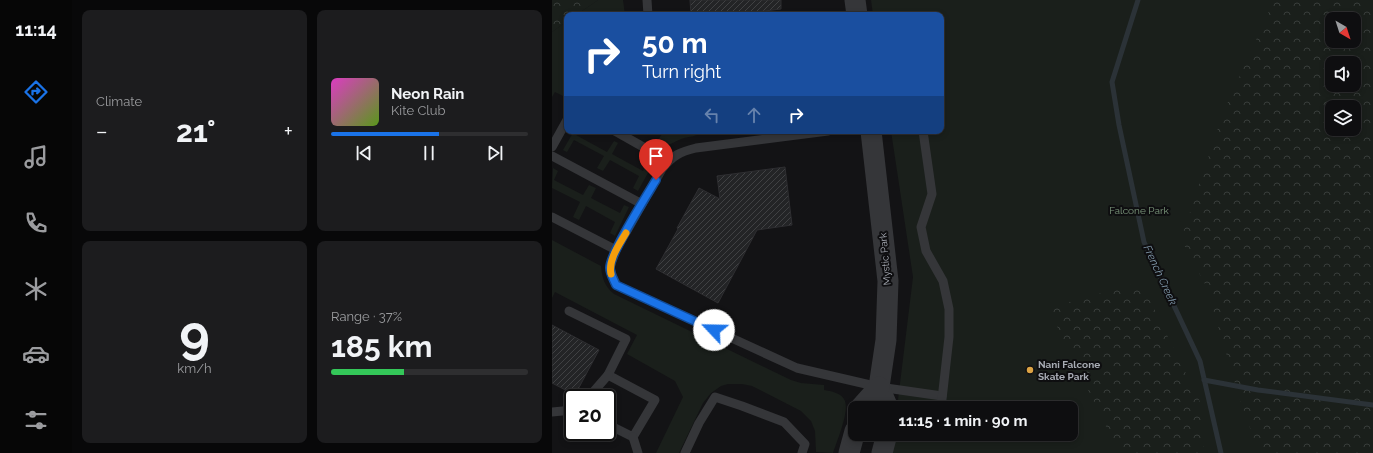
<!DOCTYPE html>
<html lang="en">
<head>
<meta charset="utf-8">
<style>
	body { margin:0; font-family:Raleway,sans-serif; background:#1c1c1e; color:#f1f3f6; height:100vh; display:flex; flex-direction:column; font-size:15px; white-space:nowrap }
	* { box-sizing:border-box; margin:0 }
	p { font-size:13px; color:#9b9c9f }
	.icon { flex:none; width:22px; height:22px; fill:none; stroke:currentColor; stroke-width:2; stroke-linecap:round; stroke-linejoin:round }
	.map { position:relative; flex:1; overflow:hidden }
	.sheet { display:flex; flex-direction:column; gap:10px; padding:10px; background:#080809; width:480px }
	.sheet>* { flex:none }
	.top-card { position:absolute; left:12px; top:12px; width:380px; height:122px; border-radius:8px; box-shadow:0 2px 6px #0003,0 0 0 1px #2e2e30; background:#1a4fa0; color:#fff; overflow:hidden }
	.needle { width:26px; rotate:141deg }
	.buttons { position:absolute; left:773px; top:12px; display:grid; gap:8px }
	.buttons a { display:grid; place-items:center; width:36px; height:36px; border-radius:8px; background:#0e0e10; box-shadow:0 2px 6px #0003,0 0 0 1px #2e2e30; font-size:20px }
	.speed { position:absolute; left:12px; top:389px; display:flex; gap:8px; font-size:20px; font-weight:700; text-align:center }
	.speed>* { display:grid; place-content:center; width:52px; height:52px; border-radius:50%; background:#0e0e10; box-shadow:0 2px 6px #0003,0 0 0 1px #2e2e30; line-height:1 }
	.speed .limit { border:2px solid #111; border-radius:6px; background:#fff; color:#111 }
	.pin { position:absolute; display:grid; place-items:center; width:34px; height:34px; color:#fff; margin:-41px -17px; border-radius:50% 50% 50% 0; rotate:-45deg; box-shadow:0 0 4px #0007 }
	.pin .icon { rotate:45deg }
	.me { position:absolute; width:44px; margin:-22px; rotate:294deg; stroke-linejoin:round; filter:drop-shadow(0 0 3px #0008) }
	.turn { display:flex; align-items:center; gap:14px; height:84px; padding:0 12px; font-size:18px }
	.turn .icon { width:52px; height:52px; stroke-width:2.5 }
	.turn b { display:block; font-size:28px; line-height:34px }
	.lanes { display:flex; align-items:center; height:38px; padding:0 12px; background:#0003; justify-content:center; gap:20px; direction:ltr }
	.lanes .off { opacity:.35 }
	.big { font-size:30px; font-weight:700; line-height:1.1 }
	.sheet .card { flex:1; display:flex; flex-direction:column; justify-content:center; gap:6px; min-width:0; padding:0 14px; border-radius:8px; background:#1c1c1e }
	.sheet .dial { align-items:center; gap:0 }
	.dial b { font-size:52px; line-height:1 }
	.song { display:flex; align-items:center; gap:12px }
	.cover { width:48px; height:48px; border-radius:6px; background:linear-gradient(135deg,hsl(310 70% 55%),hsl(90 70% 35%)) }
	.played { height:4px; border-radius:2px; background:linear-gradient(90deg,#1a73e8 55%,#2e2e30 55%) }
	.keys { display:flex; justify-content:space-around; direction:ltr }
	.heat { display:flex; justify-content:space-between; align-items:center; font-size:22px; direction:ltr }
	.charge { height:6px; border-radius:3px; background:linear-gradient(90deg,#34c759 37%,#2e2e30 0) }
	.sheet .tiles { flex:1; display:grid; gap:10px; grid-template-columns:repeat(2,1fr) }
	.trip { position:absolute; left:296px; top:401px; width:230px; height:40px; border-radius:8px; background:#0e0e10; box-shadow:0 2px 6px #0003,0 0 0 1px #2e2e30; font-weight:700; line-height:40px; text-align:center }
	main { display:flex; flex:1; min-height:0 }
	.tab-bar { display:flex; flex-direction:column; width:72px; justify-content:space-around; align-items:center; background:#060606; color:#9b9c9f }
	.tab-bar .icon { width:28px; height:28px }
	.tab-bar .current { color:#1a73e8 }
	.tab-bar b { font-size:18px; color:#f1f3f6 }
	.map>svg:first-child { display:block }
</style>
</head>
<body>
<main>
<nav class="tab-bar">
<b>11:14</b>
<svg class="icon current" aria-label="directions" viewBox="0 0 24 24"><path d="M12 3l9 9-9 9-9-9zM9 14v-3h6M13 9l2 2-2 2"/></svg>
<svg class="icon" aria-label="music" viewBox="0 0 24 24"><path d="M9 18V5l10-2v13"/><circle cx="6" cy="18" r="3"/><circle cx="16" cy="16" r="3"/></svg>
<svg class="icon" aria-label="phone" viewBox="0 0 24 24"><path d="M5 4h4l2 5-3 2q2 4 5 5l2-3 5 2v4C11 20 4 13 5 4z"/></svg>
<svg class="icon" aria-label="climate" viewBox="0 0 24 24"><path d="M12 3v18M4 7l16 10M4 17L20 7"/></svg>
<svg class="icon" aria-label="car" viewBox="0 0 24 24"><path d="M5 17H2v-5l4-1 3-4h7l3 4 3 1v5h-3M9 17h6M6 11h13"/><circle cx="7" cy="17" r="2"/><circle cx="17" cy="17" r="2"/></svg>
<svg class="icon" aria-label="filters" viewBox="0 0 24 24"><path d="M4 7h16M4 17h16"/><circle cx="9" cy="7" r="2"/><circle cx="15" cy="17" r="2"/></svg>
</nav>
<section class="sheet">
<div class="tiles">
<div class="card"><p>Climate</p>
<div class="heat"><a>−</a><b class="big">21°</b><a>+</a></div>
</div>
<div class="card">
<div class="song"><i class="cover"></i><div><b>Neon Rain</b><p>Kite Club</p></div></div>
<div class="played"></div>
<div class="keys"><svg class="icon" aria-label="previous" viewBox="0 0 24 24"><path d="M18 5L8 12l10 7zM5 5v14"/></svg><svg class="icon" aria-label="pause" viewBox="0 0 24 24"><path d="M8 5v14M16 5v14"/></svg><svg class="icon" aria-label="next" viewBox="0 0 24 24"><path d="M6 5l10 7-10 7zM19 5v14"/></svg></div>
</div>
<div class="card dial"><b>9</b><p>km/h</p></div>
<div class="card"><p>Range · 37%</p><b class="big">185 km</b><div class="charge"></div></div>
</div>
</section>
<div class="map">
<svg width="821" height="453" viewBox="0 0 821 453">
	<defs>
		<pattern id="forest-crowns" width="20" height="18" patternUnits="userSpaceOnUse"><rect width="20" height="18" fill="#1a1f1b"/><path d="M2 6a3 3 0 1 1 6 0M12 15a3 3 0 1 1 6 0" fill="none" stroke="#383d3a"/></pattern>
		<pattern id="building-hatch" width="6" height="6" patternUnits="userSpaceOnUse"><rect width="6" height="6" fill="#232426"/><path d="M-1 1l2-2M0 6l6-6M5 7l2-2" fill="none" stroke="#404143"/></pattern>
	</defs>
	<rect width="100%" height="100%" fill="#131315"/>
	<g fill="#1a1f1b" fill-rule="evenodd">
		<path d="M46 0H71L73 15H24Z"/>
		<path d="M319 0H821V453H339L342 434H519V408H345L361 277 339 131H389V15H321ZM780 19H802V41H780ZM780 63H802V85H780ZM780 107H802V129H780Z"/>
		<path d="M15 21V98L3 92 0 97V32Z"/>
		<path d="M22 131H26L24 135 55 152 62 141 66 143 60 154 91 171 98 160 102 162 86 191 81 188 87 176 58 160 51 171 45 168 52 156 22 140 15 152 11 150Z"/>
		<path d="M110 131H145V135C140 137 134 137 129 139 117 144 118 147 105 142L111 132Z"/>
		<path d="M1 168 6 171 2 180 31 195 37 185 44 188 39 198 68 213 72 205 77 207 63 236 58 233 63 222 34 206 27 220 21 217 28 202 0 188Z"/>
		<path d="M0 240 49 266C50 277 52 286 62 294L239 380 249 383 272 385V390C279 391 290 393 293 401 297 413 285 441 281 453L264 452 263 431 259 421 249 411 200 386 190 384H176L169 386 159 393 151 403 127 453H104L131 397 123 381 75 354 85 335 3 292 0 298Z"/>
	</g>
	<g fill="url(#forest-crowns)" fill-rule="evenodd">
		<path d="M0 0H46L24 15H15V21L0 32Z"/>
		<path d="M722 0H821V421L817 453H707L688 400 654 286 629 239 671 113ZM780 19H802V41H780ZM780 63H802V85H780ZM780 107H802V129H780Z"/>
		<path d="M589 282 649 404 652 453H567L496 308Z"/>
	</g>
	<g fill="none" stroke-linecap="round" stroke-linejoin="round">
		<g stroke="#2b3237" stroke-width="5">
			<path d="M586 0 560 82 567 125 592 242 648 361 669 453"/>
			<path d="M652 380 706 390 821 405"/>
		</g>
	</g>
	<g fill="url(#building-hatch)" stroke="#2e2e31">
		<path d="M138 0H229V9L204 12 205 15H139Z"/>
		<path d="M233 167 240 225 205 230 166 303 104 269 126 229 125 228 147 188 168 199 165 176Z"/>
		<path d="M0 325 47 350 23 395 0 383Z"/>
	</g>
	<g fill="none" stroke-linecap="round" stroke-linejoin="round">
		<g stroke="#353639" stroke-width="9">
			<path d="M95 0 96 15"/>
			<path d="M63 131 116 161"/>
			<path d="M276 131 144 148C128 152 121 155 110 169L64 250 58 267 60 276 64 285 245 368 327 387 390 396"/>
			<path d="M371 131 380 194 369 227 374 251 391 281 397 309V337L389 408"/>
			<path d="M0 147 15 120"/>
			<path d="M0 156 90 204"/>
			<path d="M0 217 64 250"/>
			<path d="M17 311 74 339 56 375 103 400 81 437 55 424"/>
			<path d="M36 398 56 375"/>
			<path d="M0 412 21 410"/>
			<path d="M81 437 86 453"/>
			<path d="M133 453 147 423 163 397 190 406 232 422 253 444 250 453"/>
		</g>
		<g stroke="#353639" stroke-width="21">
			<path d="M303 0 305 15"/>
			<path d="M319 131 336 281 334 340 327 387 336 408"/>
			<path d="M309 408 310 406 327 387"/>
			<path d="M297 453 303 431"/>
			<path d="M330 453 335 434"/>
		</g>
	</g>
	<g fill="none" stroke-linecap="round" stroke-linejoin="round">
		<g stroke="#114b97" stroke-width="10">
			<path id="route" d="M104 180C95 195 57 255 58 268 58 274 62 280 64 285L162 330"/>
		</g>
		<use href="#route" stroke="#1a73e8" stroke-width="7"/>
		<path stroke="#f59e0b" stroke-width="7" d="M59 274C56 260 67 245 74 233"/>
	</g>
	<circle fill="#dca344" stroke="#0e0e10" stroke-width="1.5" cx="478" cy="370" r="4"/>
	<g text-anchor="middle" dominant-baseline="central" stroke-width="4" stroke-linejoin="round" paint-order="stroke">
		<g font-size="10" fill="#809d80" stroke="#0e0e10">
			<text x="587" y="210">Falcone Park</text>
		</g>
		<g font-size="10" fill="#a7abb4" stroke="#0e0e10">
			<text transform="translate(333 259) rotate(-95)">Mystic Park</text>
		</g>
		<g font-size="10" font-weight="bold" fill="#a7abb4" stroke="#0e0e10" text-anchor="start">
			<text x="486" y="364">Nani Falcone<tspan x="486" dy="12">Skate Park</tspan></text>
		</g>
		<g font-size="11" font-style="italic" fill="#8199ab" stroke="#0e0e10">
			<text transform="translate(608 275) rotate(65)">French Creek</text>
		</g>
	</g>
</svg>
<div class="buttons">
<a><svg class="needle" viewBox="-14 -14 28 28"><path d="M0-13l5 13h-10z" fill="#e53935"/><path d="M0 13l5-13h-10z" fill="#9b9c9f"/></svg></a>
<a><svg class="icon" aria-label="sound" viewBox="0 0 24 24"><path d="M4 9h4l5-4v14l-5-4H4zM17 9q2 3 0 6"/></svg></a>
<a><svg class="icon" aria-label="layers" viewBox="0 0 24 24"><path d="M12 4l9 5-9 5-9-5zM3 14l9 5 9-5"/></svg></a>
</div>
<div class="speed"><div class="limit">20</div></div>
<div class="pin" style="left:104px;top:180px;background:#d93025"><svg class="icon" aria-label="arrive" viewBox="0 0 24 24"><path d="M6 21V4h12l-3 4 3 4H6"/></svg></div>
<svg class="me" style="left:162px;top:330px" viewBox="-20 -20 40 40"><circle r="19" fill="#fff"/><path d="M0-13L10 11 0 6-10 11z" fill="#1a73e8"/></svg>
<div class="trip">11:15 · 1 min · 90 m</div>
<div class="top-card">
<div class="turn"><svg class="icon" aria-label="right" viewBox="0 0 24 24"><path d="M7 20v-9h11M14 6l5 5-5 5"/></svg><div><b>50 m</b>Turn right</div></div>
<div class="lanes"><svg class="icon off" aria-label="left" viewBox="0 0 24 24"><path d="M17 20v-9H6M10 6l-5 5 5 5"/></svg><svg class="icon off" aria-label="ahead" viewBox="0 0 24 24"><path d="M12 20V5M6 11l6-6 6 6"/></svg><svg class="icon" aria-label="right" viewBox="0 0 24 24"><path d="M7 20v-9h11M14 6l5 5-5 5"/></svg></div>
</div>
</div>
</main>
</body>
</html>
